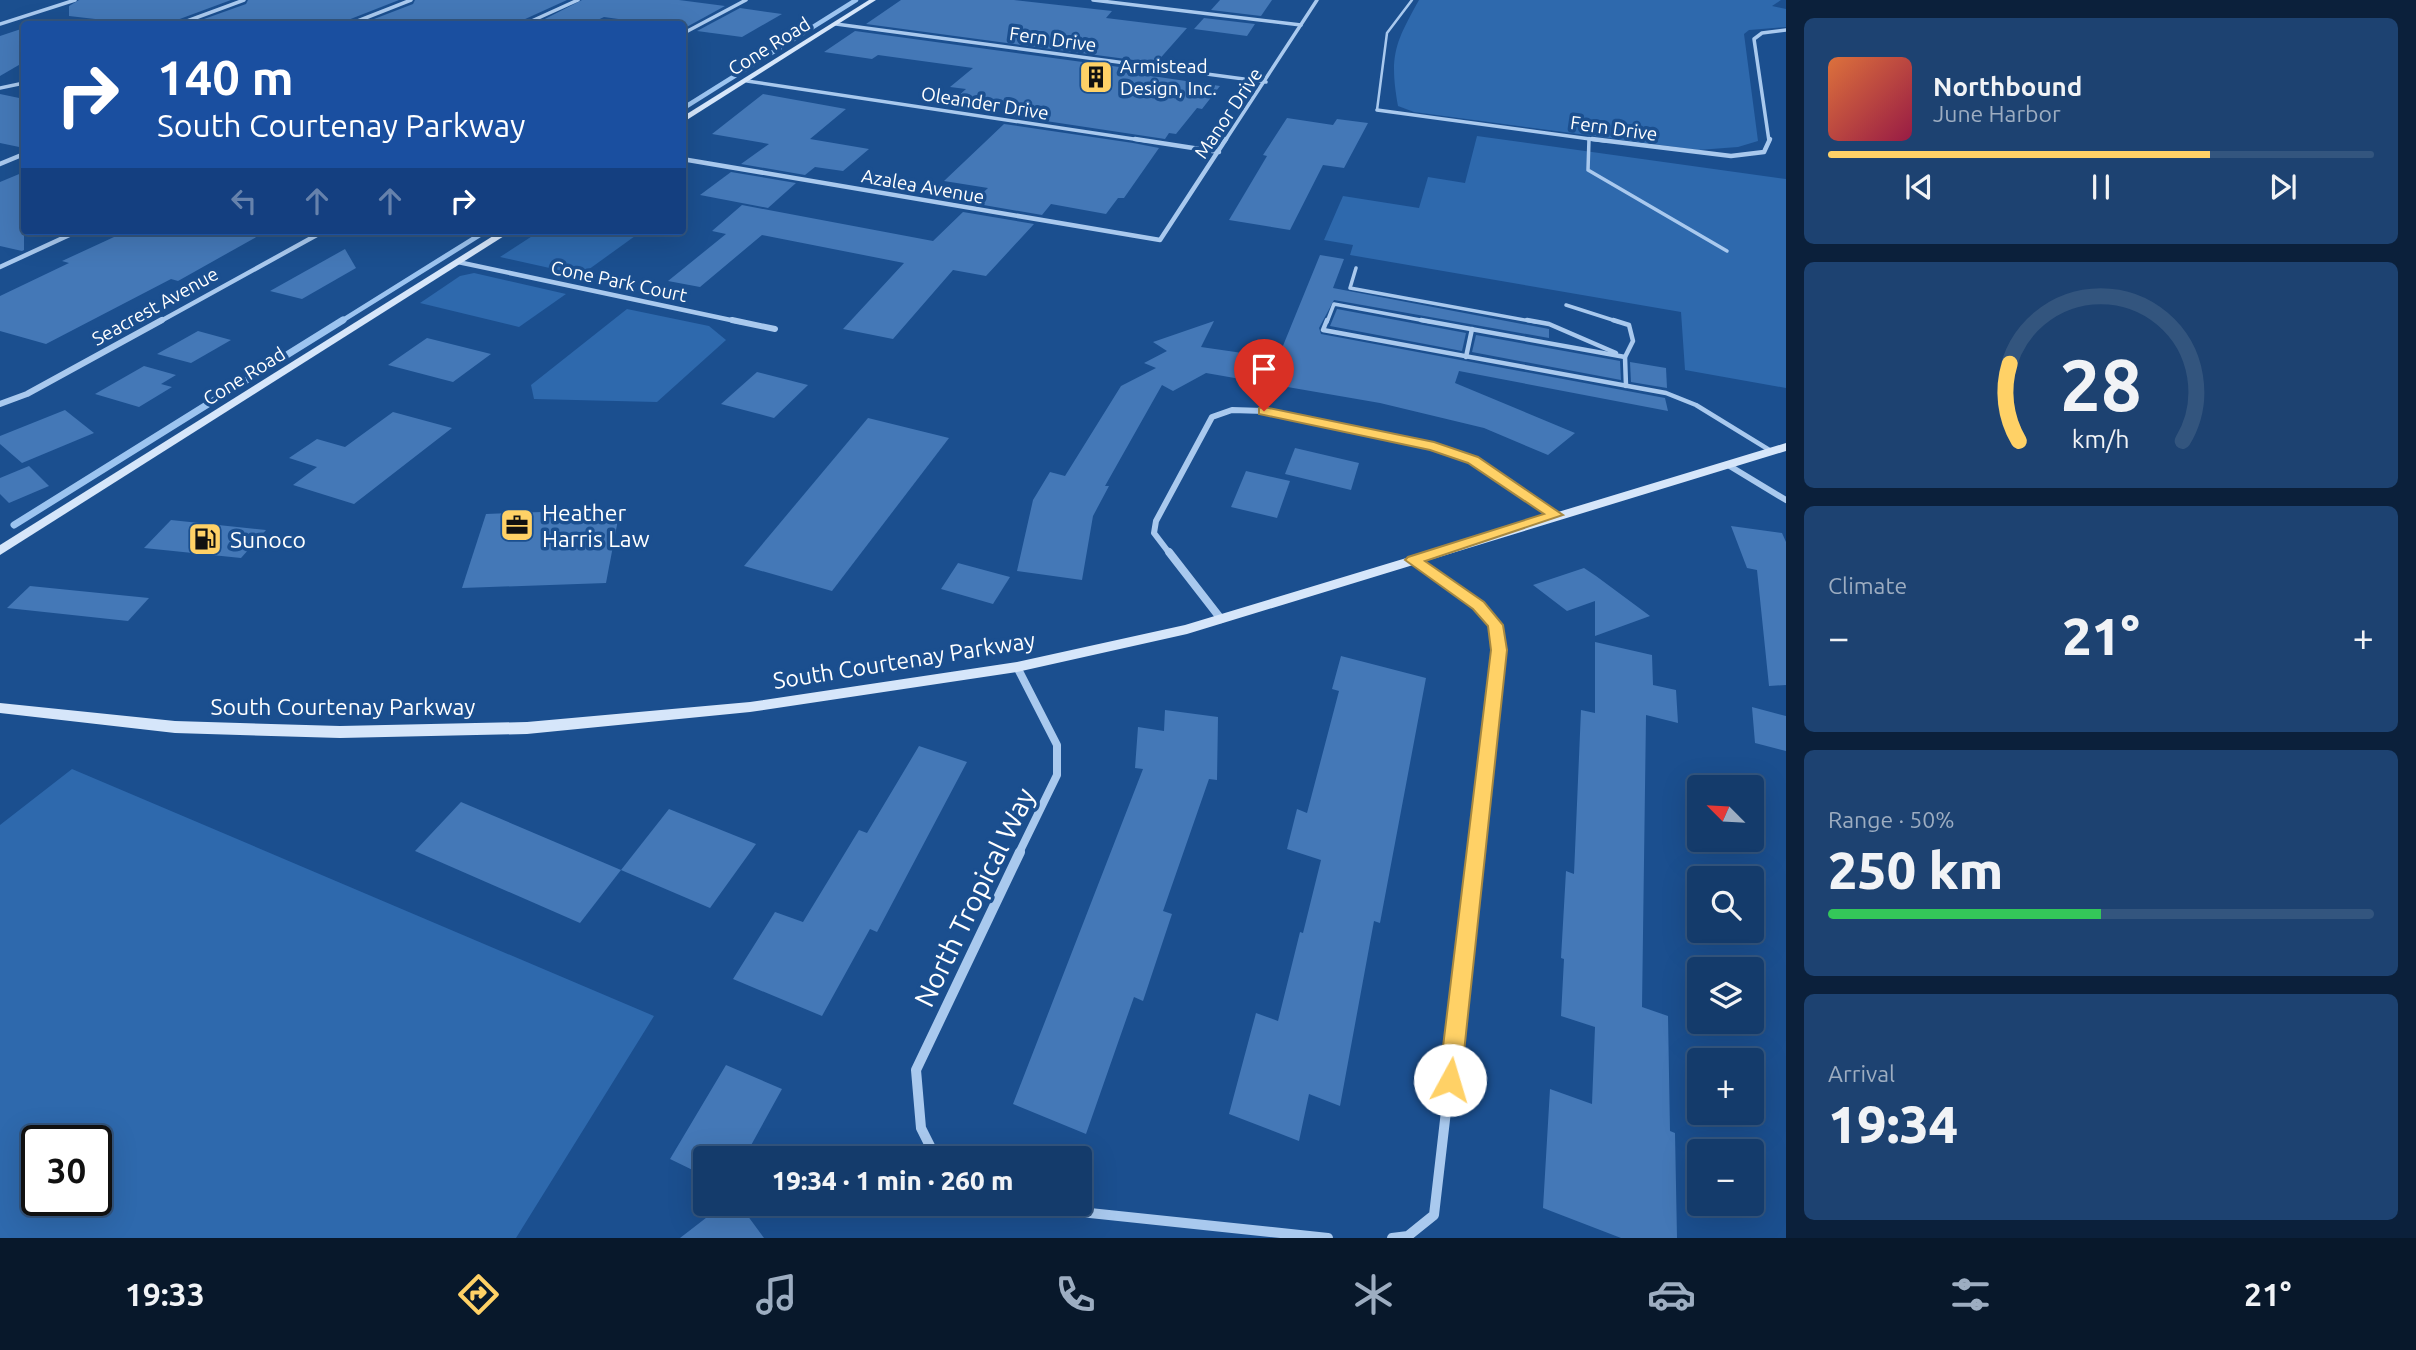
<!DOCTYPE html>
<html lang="en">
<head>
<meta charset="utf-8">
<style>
	body { margin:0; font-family:Ubuntu,sans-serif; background:#1d4271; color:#f1f3f6; height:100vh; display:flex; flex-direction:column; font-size:26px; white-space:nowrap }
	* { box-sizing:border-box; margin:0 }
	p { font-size:23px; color:#9dadc1 }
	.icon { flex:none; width:38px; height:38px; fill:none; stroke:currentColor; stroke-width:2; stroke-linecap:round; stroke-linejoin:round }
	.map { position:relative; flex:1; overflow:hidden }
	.panel { display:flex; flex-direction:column; gap:18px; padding:18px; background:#0b203b; width:630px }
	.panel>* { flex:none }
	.banner { position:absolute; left:21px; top:21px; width:665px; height:214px; border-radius:7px; box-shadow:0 7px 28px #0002,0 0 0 2px #33557e; background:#1a4fa0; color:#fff; overflow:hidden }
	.needle { width:46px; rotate:294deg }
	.buttons { position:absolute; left:1687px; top:775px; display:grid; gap:14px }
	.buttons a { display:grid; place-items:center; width:77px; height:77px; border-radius:7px; background:#143b6b; box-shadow:0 7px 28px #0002,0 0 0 2px #33557e; font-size:35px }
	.speed { position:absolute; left:21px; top:1125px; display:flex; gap:14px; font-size:35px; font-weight:700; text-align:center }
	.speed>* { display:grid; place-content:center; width:91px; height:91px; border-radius:50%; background:#143b6b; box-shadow:0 7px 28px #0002,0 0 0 2px #33557e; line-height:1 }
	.speed .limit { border:4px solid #111; border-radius:10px; background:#fff; color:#111 }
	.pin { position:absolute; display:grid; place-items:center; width:60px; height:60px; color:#fff; margin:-72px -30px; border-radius:50% 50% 50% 0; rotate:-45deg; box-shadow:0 0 7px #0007 }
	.pin .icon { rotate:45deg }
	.me { position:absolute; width:77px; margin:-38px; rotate:6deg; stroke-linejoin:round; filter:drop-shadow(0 0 5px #0008) }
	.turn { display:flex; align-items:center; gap:24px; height:147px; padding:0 21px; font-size:32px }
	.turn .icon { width:91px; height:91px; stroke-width:2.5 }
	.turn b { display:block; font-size:49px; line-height:60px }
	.lanes { display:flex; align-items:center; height:66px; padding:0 21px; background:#0003; justify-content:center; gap:35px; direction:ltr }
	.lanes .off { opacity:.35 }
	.big { font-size:52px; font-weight:800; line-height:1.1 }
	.panel .card { flex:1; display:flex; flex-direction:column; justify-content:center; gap:10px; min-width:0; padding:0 24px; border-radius:10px; background:#1d4271 }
	.panel .dial { align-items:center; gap:0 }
	.dial svg { height:182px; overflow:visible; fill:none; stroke:#33557e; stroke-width:7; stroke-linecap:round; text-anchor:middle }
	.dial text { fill:#f1f3f6; stroke:none }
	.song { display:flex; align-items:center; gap:21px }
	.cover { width:84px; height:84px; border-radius:10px; background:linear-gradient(135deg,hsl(20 70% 55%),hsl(340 70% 35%)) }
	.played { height:7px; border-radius:4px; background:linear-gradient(90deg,#ffd166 70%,#33557e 70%) }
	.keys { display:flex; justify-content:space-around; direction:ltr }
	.heat { display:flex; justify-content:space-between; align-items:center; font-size:38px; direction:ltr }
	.charge { height:10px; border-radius:5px; background:linear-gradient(90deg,#34c759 50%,#33557e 0) }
	.trip { position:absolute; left:693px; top:1146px; width:399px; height:70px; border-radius:7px; background:#143b6b; box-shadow:0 7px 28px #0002,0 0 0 2px #33557e; font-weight:800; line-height:70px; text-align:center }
	.dock { display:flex; height:112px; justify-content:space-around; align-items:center; background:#08182b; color:#9dadc1 }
	.dock .icon { width:49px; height:49px }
	.dock .selected { color:#ffd166 }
	.dock b { font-size:32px; color:#f1f3f6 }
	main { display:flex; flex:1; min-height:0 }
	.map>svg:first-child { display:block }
</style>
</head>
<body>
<main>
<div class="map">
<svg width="1786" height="1238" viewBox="0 0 1786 1238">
	<rect width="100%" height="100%" fill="#1b4f8f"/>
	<g fill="#2e69ad" fill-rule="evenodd">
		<path d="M1419 0H1781L1772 6 1786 9V27L1749 30 1744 34 1758 141 1738 147 1698 150 1414 112 1398 106C1389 56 1395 43 1419 0Z"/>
		<path d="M1477 136 1786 179V388L1685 370 1681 312 1350 255 1353 245 1324 240 1343 196 1419 208 1428 177 1465 183Z"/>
		<path d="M540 231H642L581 275 500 257Z"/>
		<path d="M474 273 566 294 519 327 420 303 460 276Z"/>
		<path d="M627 309 709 326 726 340 657 402 534 399 531 385Z"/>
		<path d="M72 769 654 1016 516 1238H0V825ZM96 1141V1200H37V1141Z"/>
	</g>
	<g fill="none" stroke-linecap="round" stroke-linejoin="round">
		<path stroke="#9cc4f0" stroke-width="4.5" d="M682 109 856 0"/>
		<path stroke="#9cc4f0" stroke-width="5" d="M340 322 486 231"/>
		<path stroke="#9cc4f0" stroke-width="7" d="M14 525 343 320"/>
	</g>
	<g fill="#4478b7">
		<path d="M79 0H231L177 20 175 24H139L69 16V6Z"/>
		<path d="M248 0H399L348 20 346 24H285L248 19 234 24H190L246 4Z"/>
		<path d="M415 0H567L523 20 521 24H361L413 4Z"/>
		<path d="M582 0H679L725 6 683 29 682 24H654L604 17 589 24H535Z"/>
		<path d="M901 0H1014L1112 11 1106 18 1187 28 1156 63 866 24Z"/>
		<path d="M1220 0H1272L1261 16 1211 10Z"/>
		<path d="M740 8 782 14 742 37 697 31Z"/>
		<path d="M1204 18 1255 24 1247 36 1194 29Z"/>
		<path d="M24 28V62L0 76V36Z"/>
		<path d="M855 31 1149 71 1145 75 1220 86 1202 109 1197 108 1176 134 1169 133 1165 139 1012 116 1021 108 956 98 966 89 950 87 973 68 878 55 872 59 824 52Z"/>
		<path d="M0 94 24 99V148L0 143Z"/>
		<path d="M763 94 846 109 810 139 869 149 843 171 815 167 805 175 741 164 769 144 712 134Z"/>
		<path d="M1287 118 1333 125 1337 119 1368 123 1344 168 1323 165 1290 230 1229 220 1267 156 1263 155Z"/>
		<path d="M1004 124 1133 143 1159 148 1124 198H1118L1106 214 1051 204 1042 215 972 203 988 188 944 181Z"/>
		<path d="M24 172V250L22 251 0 246V182Z"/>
		<path d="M731 172 796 183 768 208 700 195Z"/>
		<path d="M742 205 933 241 963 212 1034 224 986 276 953 270 893 339 843 329 904 263 762 235 700 287 668 281 726 234 712 231Z"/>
		<path d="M127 231H267L178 281 171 279 46 344 0 331V296L69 263 62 261Z"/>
		<path d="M345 249 356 268 302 299 270 291Z"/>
		<path d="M1320 255 1344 259 1333 288 1549 329V338L1334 300 1319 328 1321 334 1665 398 1668 411 1459 371 1455 383 1575 433 1548 455 1484 428 1380 403 1206 373 1173 391 1162 385 1105 486H1109L1093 516 1082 580 1017 571 1033 500 1050 472 1065 476 1121 386 1156 368 1144 363 1167 351 1153 342 1214 321 1201 347 1278 358Z"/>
		<path d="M1337 309 1466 333 1462 351 1330 326Z"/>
		<path d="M198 331 231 340 191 363 157 354Z"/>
		<path d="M1476 335 1620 361 1621 380 1472 352Z"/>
		<path d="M427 338 491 354 453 382 388 365Z"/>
		<path d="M1630 362 1666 368 1667 388 1631 382Z"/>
		<path d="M144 366 176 375 161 384 172 387 139 407 95 394Z"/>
		<path d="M757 372 808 385 774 418 721 404Z"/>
		<path d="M65 410 94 433 22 463 0 444V436Z"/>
		<path d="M393 412 452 428 354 504 293 485 317 467 289 458 317 439 345 447Z"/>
		<path d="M868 418 949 438 832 591 744 566Z"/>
		<path d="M1295 448 1359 463 1351 490 1285 474Z"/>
		<path d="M29 466 49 486 9 503 0 494V478Z"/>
		<path d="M1246 471 1290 481 1277 518 1231 507Z"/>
		<path d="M620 509 606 583 462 588 486 514Z"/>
		<path d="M171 520 266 530 241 558 144 548Z"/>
		<path d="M1731 526 1782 533 1786 542V685L1769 686 1757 570 1747 568Z"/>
		<path d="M958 563 1010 577 993 604 941 589Z"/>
		<path d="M1584 568 1596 576 1650 616 1595 636V601L1567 611 1533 585Z"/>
		<path d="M30 586 149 598 128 621 7 608Z"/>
		<path d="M1595 642 1652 655 1653 685 1676 690 1678 723 1646 715 1642 1007 1668 1016 1670 1131 1675 1133 1677 1238H1621L1543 1208 1550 1089 1592 1104 1595 1027 1561 1016 1564 959 1561 958 1566 871 1574 874 1581 710 1595 713Z"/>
		<path d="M1341 656 1426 678 1380 923 1374 921 1340 1106 1309 1094 1299 1141 1229 1114 1256 1013 1278 1021 1300 932 1303 933 1321 860 1287 849 1297 809 1307 813 1339 691 1332 689Z"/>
		<path d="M1752 707 1786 716V751L1755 743Z"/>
		<path d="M1165 710 1218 717 1217 780 1209 779 1163 911 1172 914 1143 1001 1134 997 1086 1134 1013 1104 1143 769 1135 768 1138 727 1164 731Z"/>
		<path d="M919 746 967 762 877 932 870 929 822 1016 733 979 775 912 803 922 859 830 867 833Z"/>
		<path d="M461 802 621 870 580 923 415 851Z"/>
		<path d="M669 809 756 844 710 908 621 870Z"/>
		<path d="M726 1065 782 1089 744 1158H705V1176L670 1159Z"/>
		<path d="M724 1204H739L764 1238H680Z"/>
	</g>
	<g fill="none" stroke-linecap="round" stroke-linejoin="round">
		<g stroke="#a9c9ee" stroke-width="2.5">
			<path d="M1377 110 1387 33 1412 0"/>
			<path d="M1589 141V138"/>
		</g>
		<g stroke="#a9c9ee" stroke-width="3.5">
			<path d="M1589 139 1588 170 1727 251"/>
			<path d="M1356 268 1350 288 1536 322"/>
			<path d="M1566 305 1619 322"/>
			<path d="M1327 322 1334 304 1431 322"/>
		</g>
		<g stroke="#a9c9ee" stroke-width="4.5">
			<path d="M1327 320 1323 330 1666 393 1696 405 1771 451"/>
			<path d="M1421 320 1625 357"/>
			<path d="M1527 320 1549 324 1616 353"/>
			<path d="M1613 320 1629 325 1633 341 1625 357 1626 386"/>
			<path d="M1466 357 1472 329"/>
		</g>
		<g stroke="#a9c9ee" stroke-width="3.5">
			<path d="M1093 0 1301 25"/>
			<path d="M0 24 75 0"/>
			<path d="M179 24 244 0"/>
			<path d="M350 24 411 0"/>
			<path d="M525 24 578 0"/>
			<path d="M836 24 1266 82"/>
			<path d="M682 34 746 0"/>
			<path d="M747 81 1147 141"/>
			<path d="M0 88 24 83"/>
			<path d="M1377 110 1605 141"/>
			<path d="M1225 141 1317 0"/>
			<path d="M1769 141 1754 39 1762 33 1786 30"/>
		</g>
		<g stroke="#a9c9ee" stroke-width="4.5">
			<path d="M1135 139 1219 152"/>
			<path d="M1592 139 1731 156 1764 152 1770 139"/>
			<path d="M682 159 1160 240 1226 139"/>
			<path d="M0 164 24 154"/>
			<path d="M458 262 740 322"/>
			<path d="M0 267 78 231"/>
			<path d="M159 322 324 231"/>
		</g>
		<g stroke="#a9c9ee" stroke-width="6">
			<path d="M732 320 775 329"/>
			<path d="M0 404 27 394 162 320"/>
			<path d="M1728 465 1786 500"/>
			<path d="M1170 554 1154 533 1156 521 1212 417 1232 410 1264 411 1434 446 1473 460 1556 515"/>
		</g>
		<g stroke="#a9c9ee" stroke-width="8">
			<path d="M1169 552 1221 619"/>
			<path d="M1413 560 1478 606 1495 625 1499 650 1476 853"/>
			<path d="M1017 667 1057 745V775L1019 853"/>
		</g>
		<g stroke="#a9c9ee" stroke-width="10">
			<path d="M936 1158 921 1128 916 1070 1020 852"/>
			<path d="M1005 1204 1328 1238"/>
			<path d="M1392 1238 1408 1236 1434 1215 1476 852"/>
		</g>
		<g fill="#d6e6fa" fill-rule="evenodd">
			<path d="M869 0H876L682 123V117Z"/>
			<path d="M501 231H512L0 555V545Z"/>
			<path d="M1786 443V451L1187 634 1017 672 750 712 527 734 340 738 175 733 0 713V703L175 721 340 726 527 722 750 702 1017 662 1185 625Z"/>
		</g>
	</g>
	<path fill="#ffd166" stroke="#a68842" stroke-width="2" d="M1264 407 1434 442 1478 457 1563 515 1425 561 1484 602 1503 625 1507 650 1461 1080 1458 1088 1450 1091 1442 1088 1439 1080 1491 650 1488 626 1473 609 1405 560 1408 557 1544 514 1468 463 1430 450 1259 414V408Z"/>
	<defs>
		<g id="building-square" transform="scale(1.75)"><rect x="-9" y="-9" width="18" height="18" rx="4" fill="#ffd166" stroke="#1b4f8f"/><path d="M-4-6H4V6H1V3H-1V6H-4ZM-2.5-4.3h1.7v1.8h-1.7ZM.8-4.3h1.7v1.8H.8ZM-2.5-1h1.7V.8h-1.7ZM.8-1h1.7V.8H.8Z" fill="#111"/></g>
		<g id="office-square" transform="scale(1.75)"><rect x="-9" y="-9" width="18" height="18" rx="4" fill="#ffd166" stroke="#1b4f8f"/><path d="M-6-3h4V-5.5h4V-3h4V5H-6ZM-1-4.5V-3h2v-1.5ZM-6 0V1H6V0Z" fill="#111"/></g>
		<g id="fuel-square" transform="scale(1.75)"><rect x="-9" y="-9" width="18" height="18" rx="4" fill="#ffd166" stroke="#1b4f8f"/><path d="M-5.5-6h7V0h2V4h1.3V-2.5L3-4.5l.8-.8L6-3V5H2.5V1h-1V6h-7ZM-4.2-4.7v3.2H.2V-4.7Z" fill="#111"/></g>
	</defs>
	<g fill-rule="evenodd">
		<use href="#building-square" x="1096" y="77"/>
		<use href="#office-square" x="517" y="525"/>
		<use href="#fuel-square" x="205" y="539"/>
	</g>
	<g text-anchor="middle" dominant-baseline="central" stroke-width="7" stroke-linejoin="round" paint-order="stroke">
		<g font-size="19" fill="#fff" stroke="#1b4f8f">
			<text transform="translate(1053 39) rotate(8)">Fern Drive</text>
			<text transform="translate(769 46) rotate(-32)">Cone Road</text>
			<text transform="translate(985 103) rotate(9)">Oleander Drive</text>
			<text transform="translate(1228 113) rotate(-56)">Manor Drive</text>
			<text transform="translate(1614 128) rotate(8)">Fern Drive</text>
			<text transform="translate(923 186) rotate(10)">Azalea Avenue</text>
			<text transform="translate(619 281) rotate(12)">Cone Park Court</text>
			<text transform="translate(155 306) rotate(-29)">Seacrest Avenue</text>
			<text transform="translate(244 376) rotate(-32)">Cone Road</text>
		</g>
		<g font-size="19" fill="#fff" stroke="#1b4f8f" text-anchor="start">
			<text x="1120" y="66">Armistead<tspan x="1120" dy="22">Design, Inc.</tspan></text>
		</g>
		<g font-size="23" fill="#fff" stroke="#1b4f8f" text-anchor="start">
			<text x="542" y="512">Heather<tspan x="542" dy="26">Harris Law</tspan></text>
			<text x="230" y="539">Sunoco</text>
		</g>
		<g font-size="23" fill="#fff" stroke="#1b4f8f">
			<text transform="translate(904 660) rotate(-9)">South Courtenay Parkway</text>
			<text x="343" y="706">South Courtenay Parkway</text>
		</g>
		<g font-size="28" fill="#fff" stroke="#1b4f8f">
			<text transform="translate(974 897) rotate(-64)">North Tropical Way</text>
		</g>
	</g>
</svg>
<div class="buttons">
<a><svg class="needle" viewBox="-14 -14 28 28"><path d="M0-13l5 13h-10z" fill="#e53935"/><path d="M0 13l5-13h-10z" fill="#9dadc1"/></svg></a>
<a><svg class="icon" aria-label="search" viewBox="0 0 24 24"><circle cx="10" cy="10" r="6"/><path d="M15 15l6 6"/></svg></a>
<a><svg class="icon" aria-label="layers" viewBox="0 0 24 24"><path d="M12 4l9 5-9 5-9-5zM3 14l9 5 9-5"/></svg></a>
<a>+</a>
<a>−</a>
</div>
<div class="speed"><div class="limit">30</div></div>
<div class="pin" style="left:1264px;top:411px;background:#d93025"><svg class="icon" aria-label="arrive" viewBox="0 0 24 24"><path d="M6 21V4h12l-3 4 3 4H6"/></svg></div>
<svg class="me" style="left:1450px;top:1080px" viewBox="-20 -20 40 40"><circle r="19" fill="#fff"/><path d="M0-13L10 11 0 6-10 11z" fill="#ffd166"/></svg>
<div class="trip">19:34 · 1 min · 260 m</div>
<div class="banner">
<div class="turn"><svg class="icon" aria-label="right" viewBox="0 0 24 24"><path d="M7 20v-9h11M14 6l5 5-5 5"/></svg><div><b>140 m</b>South Courtenay Parkway</div></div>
<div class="lanes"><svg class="icon off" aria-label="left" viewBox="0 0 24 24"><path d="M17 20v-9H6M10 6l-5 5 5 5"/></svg><svg class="icon off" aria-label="ahead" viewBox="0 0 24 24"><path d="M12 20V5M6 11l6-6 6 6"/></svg><svg class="icon off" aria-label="ahead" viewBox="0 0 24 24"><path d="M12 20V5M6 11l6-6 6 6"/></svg><svg class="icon" aria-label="right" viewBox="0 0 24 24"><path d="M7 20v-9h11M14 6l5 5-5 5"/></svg></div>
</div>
</div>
<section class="panel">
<div class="card">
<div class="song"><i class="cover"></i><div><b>Northbound</b><p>June Harbor</p></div></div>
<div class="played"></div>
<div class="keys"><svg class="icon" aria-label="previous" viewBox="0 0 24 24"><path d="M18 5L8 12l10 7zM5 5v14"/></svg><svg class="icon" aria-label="pause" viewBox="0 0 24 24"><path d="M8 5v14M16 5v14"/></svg><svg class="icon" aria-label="next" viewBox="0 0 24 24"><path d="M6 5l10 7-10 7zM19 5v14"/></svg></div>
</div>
<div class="card dial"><svg viewBox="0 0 100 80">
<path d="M14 69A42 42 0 1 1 86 69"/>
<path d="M14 69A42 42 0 0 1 10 35" stroke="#ffd166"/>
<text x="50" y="56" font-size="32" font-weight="700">28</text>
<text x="50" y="72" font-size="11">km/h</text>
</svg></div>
<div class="card"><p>Climate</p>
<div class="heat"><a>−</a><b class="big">21°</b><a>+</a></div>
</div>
<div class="card"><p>Range · 50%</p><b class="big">250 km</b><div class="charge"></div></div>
<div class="card"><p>Arrival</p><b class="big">19:34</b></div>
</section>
</main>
<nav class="dock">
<b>19:33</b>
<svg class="icon selected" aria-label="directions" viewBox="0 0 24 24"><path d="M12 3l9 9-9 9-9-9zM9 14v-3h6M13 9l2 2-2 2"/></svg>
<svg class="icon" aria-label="music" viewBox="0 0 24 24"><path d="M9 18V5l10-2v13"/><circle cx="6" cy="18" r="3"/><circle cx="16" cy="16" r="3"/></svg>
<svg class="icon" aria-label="phone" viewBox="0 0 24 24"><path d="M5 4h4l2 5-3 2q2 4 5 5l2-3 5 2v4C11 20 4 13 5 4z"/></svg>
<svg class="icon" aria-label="climate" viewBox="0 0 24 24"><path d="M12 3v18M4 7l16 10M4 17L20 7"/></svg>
<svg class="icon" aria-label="car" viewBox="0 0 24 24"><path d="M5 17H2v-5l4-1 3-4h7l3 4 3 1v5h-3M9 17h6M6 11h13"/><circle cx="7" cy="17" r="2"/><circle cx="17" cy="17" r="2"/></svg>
<svg class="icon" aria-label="filters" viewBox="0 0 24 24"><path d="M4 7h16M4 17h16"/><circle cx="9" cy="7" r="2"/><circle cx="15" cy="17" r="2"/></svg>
<b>21°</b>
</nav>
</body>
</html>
